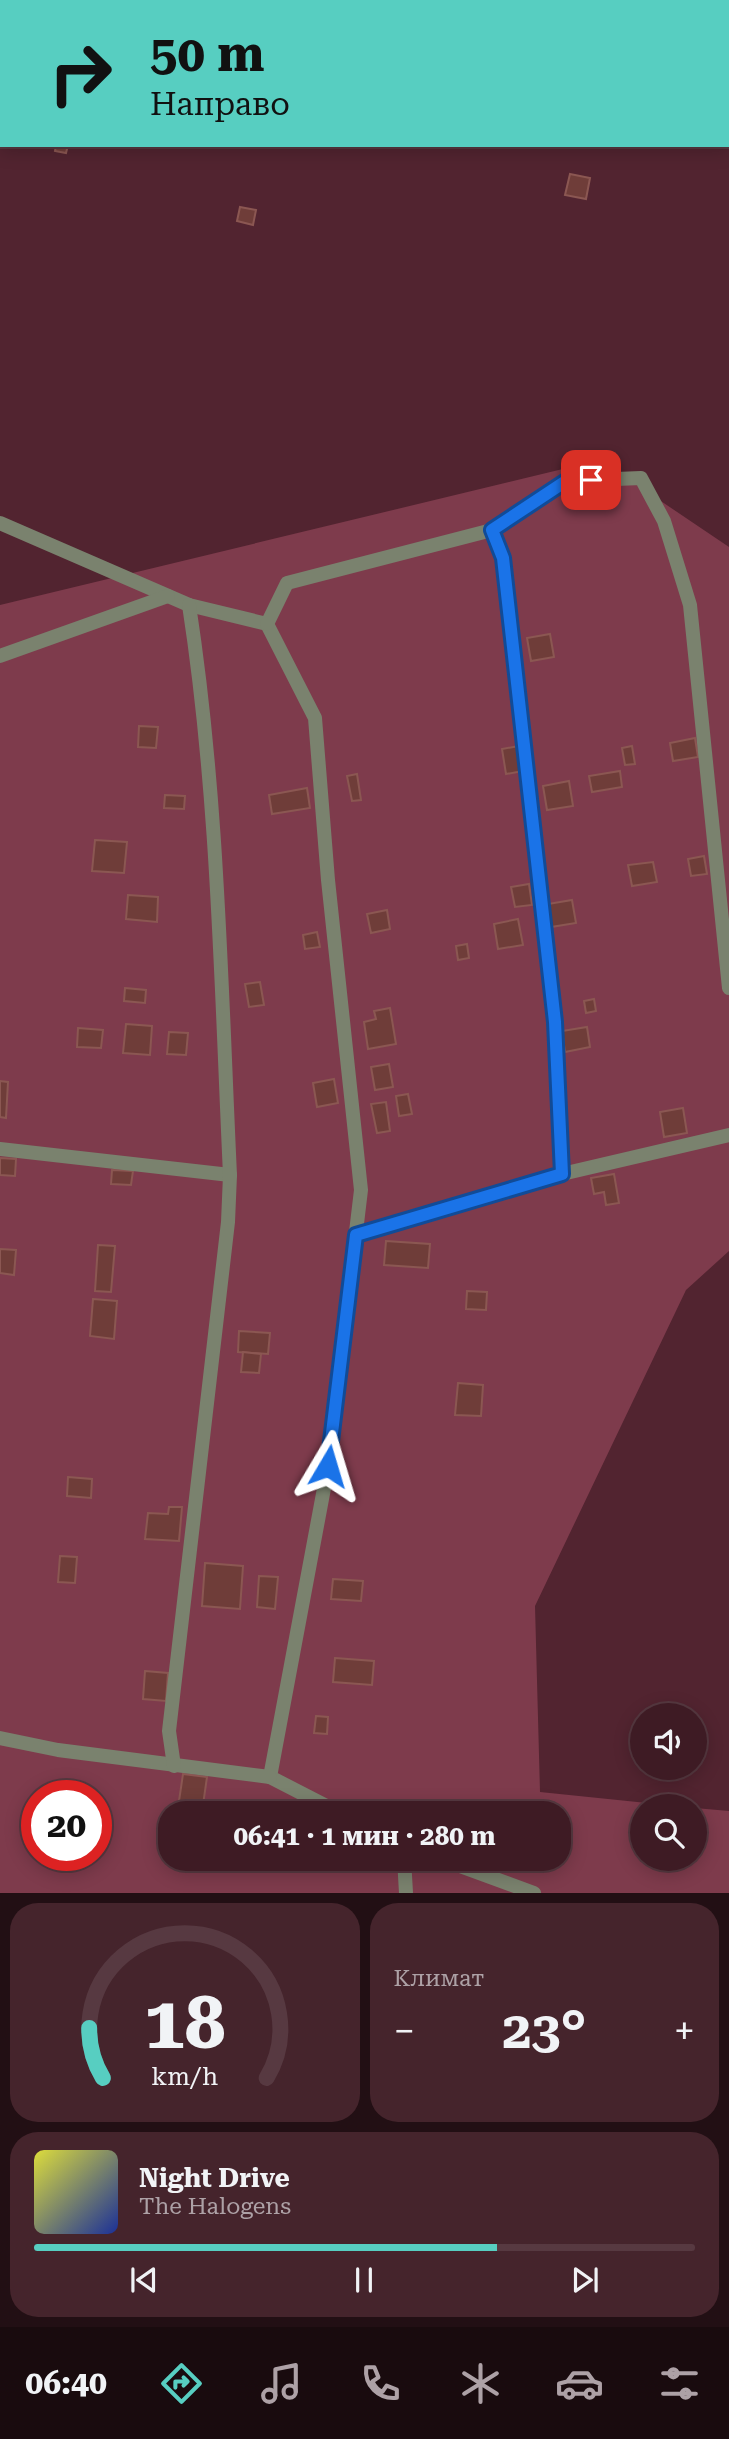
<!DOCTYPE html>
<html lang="ru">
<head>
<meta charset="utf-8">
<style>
	body { margin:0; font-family:"Roboto Serif",serif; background:#45242c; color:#f1f3f6; height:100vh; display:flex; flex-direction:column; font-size:26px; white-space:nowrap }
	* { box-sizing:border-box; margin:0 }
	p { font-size:23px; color:#ada1a6 }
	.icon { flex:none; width:38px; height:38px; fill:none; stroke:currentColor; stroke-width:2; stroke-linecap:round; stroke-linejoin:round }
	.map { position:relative; height:1893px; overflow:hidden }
	.details { display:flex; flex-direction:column; gap:10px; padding:10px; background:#220f14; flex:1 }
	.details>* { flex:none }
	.top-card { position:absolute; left:0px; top:0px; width:730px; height:147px; box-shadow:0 4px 18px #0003,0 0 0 2px #573941; background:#57cec1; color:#111; overflow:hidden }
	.buttons { position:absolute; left:630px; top:1703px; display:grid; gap:14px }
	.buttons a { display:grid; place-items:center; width:77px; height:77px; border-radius:50%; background:#3e1b24; box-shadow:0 4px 18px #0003,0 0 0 2px #573941; font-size:35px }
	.speed { position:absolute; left:21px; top:1780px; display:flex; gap:14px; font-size:35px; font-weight:700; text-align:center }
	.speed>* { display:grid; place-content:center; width:91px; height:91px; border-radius:50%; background:#3e1b24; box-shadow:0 4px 18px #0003,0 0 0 2px #573941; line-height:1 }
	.speed .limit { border:10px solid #d22; background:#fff; color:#111 }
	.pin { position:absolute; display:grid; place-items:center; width:60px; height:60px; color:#fff; margin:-30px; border-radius:14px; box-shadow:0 4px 10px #0006 }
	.me { position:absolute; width:77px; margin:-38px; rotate:7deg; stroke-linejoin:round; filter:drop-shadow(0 0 5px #0008) }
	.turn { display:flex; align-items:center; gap:24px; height:147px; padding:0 35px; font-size:32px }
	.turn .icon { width:91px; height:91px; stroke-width:2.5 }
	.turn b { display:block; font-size:49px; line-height:60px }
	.big { font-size:52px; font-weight:700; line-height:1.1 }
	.details .card { flex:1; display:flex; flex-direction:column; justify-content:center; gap:10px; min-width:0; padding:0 24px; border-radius:28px; background:#45242c }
	.details .dial { align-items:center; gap:0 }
	.dial svg { height:182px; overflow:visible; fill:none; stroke:#573941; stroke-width:7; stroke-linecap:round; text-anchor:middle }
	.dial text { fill:#f1f3f6; stroke:none }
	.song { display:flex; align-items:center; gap:21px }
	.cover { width:84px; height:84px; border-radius:10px; background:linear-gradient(135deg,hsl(60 70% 55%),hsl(230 70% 35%)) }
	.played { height:7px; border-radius:4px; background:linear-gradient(90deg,#57cec1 70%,#573941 70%) }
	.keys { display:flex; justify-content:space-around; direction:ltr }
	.heat { display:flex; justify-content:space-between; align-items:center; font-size:38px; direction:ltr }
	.details .tiles { flex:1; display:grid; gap:10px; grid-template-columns:1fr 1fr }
	.card:last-child { grid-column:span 2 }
	.trip { position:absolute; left:158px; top:1801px; width:413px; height:70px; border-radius:28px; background:#3e1b24; box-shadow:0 4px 18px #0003,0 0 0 2px #573941; font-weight:700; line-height:70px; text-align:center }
	.tab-bar { display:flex; height:112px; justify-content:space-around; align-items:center; background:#190b0e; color:#ada1a6 }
	.tab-bar .icon { width:49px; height:49px }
	.tab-bar .current { color:#57cec1 }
	.tab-bar b { font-size:32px; color:#f1f3f6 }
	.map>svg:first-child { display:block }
</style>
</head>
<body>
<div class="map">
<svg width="729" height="1893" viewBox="0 0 729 1893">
	<rect width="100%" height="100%" fill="#522430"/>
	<path fill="#7e3b4c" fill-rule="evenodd" d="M600 460 729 547V1251L686 1290 535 1606 540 1792 676 1806H642V1858H695V1808L729 1811V1893H0V605ZM37 1796H96V1855H37ZM170 1813H558V1858H170Z"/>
	<g fill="#6f3d39" stroke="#8b5752" stroke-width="2">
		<path d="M56 145H68L66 153 55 151Z"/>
		<path d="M570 174 590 178 586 199 565 195Z"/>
		<path d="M240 207 256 210 253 225 237 221Z"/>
		<path d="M550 634 554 657 531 661 527 638Z"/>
		<path d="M139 726 158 727 156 748 138 747Z"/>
		<path d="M695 738 698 757 673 761 670 743Z"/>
		<path d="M519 746 523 771 506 774 502 749Z"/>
		<path d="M632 746 635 764 625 765 622 748Z"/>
		<path d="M620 771 622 787 592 792 589 776Z"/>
		<path d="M357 774 361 800 352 801 347 776Z"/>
		<path d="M569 781 573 806 547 810 543 786Z"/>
		<path d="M307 788 310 808 272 814 269 795Z"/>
		<path d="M165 795 185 796 184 809 164 808Z"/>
		<path d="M95 840 127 842 124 873 92 871Z"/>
		<path d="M704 856 707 874 691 876 688 859Z"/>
		<path d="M653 862 657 882 632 886 628 865Z"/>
		<path d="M529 884 532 905 515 907 511 887Z"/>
		<path d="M128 895 158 897 157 922 126 919Z"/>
		<path d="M572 900 576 923 551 927 548 904Z"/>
		<path d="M387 910 390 929 371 933 367 914Z"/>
		<path d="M518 919 523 945 498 949 494 924Z"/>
		<path d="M317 932 320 947 305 949 303 935Z"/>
		<path d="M467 944 469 958 458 960 456 946Z"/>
		<path d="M260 982 264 1005 249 1007 245 984Z"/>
		<path d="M125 988 146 990 145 1003 124 1001Z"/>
		<path d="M594 999 596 1011 586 1013 584 1001Z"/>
		<path d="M390 1008 396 1044 368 1049 364 1022 376 1019 374 1011Z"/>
		<path d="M126 1024 152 1026 150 1055 123 1053Z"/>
		<path d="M587 1027 590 1047 565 1052 562 1031Z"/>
		<path d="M78 1028 103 1030 101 1048 77 1047Z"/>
		<path d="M169 1032 188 1033 186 1055 167 1054Z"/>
		<path d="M389 1064 393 1087 375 1090 371 1067Z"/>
		<path d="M334 1079 338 1103 317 1107 313 1083Z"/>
		<path d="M0 1081 8 1082 6 1118 0 1117Z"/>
		<path d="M408 1094 412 1114 399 1116 396 1096Z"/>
		<path d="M386 1102 390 1131 377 1133 371 1104Z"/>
		<path d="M683 1108 687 1133 664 1137 660 1112Z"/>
		<path d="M0 1158 16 1159 15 1176 0 1175Z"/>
		<path d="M112 1170 133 1171 131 1185 111 1184Z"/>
		<path d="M614 1174 619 1203 606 1205 604 1192 594 1194 591 1178Z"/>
		<path d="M386 1241 430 1244 428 1268 384 1265Z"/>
		<path d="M98 1245 115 1246 111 1292 95 1291Z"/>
		<path d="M0 1249 16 1250 14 1275 0 1273Z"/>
		<path d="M467 1291 487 1292 486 1310 466 1309Z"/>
		<path d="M93 1299 117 1301 114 1339 90 1336Z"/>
		<path d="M239 1331 270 1333 268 1354 238 1352Z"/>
		<path d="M243 1352 261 1354 259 1373 241 1372Z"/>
		<path d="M458 1383 483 1385 481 1416 455 1415Z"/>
		<path d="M68 1477 92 1479 91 1498 67 1496Z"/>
		<path d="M169 1507H182L179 1541 145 1539 148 1513 168 1514Z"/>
		<path d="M60 1556 77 1557 75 1583 58 1582Z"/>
		<path d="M205 1563 243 1566 240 1609 202 1606Z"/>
		<path d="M259 1576 278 1577 275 1609 257 1607Z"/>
		<path d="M333 1579 363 1581 361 1601 331 1599Z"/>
		<path d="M335 1658 374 1661 372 1685 333 1682Z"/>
		<path d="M145 1671 168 1673 166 1701 143 1699Z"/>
		<path d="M316 1716 328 1717 327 1734 314 1733Z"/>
		<path d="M183 1774 207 1777 203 1805 179 1801Z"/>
		<path d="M272 1807 295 1810 294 1813H271Z"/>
	</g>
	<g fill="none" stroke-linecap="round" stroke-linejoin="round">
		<g stroke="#7a826e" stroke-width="14">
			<path d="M18 1 21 2"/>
			<path d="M0 36 2 33"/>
			<path d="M0 523 189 605 267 624 315 718 328 880 361 1190 328 1467 270 1777 340 1813"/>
			<path d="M492 530 503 558 555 1022 562 1174"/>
			<path d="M267 624 287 583 492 530 566 481 641 478 664 521 690 605 729 988"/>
			<path d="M0 656 168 596"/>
			<path d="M0 1149 230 1175"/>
			<path d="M356 1235 562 1174 729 1135"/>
			<path d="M0 1738 58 1750 270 1777"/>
			<path d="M174 1766 169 1731 228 1222 230 1175C221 985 218 793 189 605"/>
			<path d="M404 1858 406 1893"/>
			<path d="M438 1858 534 1893"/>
		</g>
	</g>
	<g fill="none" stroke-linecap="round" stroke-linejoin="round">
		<g stroke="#114b97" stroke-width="18">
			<path id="route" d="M328 1466 356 1235 562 1174 555 1022 503 558 492 530 566 481 591 480"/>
		</g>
		<use href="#route" stroke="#1a73e8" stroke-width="12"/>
	</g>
</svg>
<div class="buttons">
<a><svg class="icon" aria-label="sound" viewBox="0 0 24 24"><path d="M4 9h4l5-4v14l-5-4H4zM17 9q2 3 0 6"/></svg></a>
<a><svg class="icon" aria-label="search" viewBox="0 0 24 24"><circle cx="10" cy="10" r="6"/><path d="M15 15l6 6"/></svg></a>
</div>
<div class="speed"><div class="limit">20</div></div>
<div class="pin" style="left:591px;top:480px;background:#d93025"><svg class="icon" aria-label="arrive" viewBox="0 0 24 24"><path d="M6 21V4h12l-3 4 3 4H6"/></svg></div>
<svg class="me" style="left:328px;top:1466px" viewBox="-20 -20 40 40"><path d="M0-17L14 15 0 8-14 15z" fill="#1a73e8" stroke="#fff" stroke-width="4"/></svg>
<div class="trip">06:41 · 1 мин · 280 m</div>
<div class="top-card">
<div class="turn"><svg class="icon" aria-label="right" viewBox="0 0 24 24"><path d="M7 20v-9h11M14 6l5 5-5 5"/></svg><div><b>50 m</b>Направо</div></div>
</div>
</div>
<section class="details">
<div class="tiles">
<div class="card dial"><svg viewBox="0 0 100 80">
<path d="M14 69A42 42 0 1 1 86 69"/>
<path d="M14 69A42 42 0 0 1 8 47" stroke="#57cec1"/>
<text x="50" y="56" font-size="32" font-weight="700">18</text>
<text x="50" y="72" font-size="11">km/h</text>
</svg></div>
<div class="card"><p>Климат</p>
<div class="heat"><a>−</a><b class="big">23°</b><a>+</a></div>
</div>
<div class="card">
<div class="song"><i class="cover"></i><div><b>Night Drive</b><p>The Halogens</p></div></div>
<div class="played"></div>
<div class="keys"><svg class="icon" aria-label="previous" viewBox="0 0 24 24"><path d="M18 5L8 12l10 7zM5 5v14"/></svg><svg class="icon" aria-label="pause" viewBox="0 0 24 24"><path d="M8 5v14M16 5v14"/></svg><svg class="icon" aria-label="next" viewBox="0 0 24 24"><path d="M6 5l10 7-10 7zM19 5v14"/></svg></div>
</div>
</div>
</section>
<nav class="tab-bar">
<b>06:40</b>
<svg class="icon current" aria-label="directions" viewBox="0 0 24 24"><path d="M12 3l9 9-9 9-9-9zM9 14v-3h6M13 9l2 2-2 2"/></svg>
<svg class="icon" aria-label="music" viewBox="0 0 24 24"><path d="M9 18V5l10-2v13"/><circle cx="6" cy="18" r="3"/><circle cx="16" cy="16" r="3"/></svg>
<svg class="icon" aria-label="phone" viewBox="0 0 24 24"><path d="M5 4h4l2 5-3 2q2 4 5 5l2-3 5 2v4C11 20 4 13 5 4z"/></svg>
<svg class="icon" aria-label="climate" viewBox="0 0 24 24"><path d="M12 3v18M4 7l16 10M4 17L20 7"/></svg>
<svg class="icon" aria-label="car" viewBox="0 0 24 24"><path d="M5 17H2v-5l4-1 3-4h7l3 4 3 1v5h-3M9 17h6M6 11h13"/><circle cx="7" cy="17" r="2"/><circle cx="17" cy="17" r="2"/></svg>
<svg class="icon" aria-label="filters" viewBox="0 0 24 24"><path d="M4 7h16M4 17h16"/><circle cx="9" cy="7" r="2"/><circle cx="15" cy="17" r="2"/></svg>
</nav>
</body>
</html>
